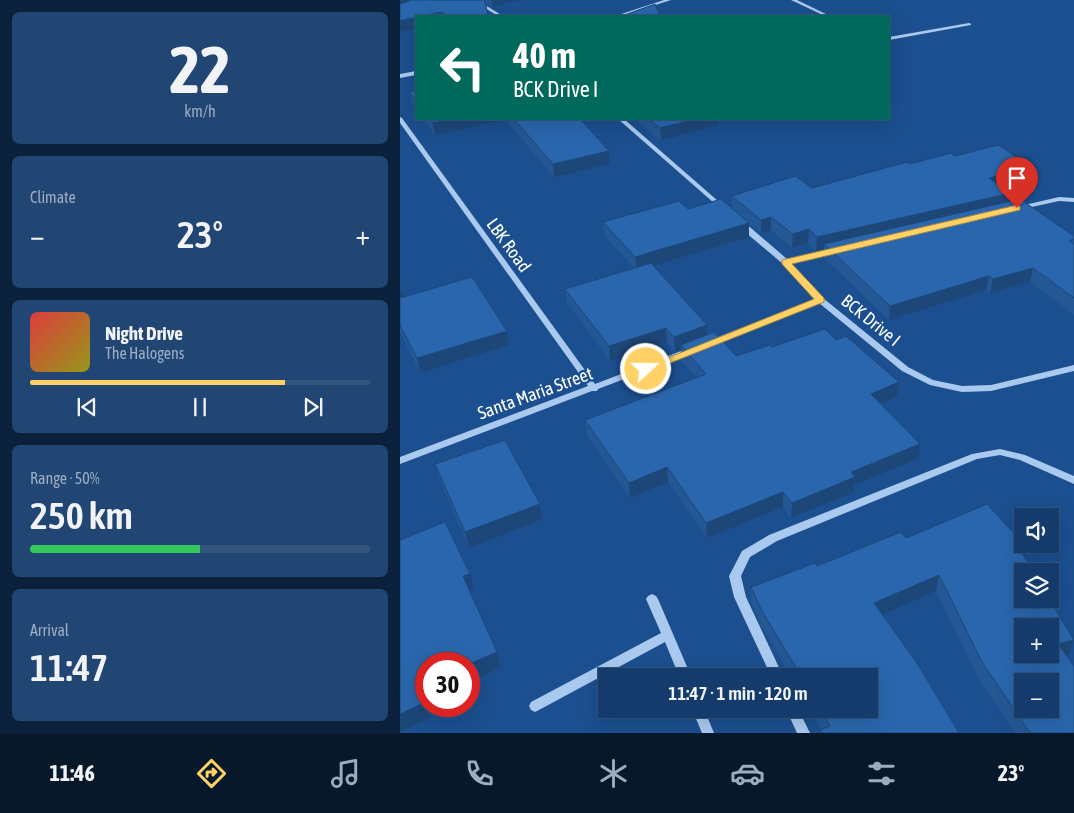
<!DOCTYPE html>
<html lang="en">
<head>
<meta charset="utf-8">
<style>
	body { margin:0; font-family:"Asap Condensed",sans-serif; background:#214673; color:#f1f3f6; height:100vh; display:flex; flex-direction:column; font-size:19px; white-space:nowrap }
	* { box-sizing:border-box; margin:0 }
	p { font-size:16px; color:#9dadc1 }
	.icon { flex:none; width:28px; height:28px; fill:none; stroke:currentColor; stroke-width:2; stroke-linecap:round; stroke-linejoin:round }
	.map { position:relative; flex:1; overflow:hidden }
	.details { display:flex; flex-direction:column; gap:12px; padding:12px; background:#0b203b; width:400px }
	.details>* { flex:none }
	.top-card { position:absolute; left:15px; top:15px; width:475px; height:105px; border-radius:0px; box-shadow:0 5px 20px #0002,0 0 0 1px #33557e; background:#00695c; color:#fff; overflow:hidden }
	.fabs { position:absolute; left:614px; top:508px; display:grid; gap:10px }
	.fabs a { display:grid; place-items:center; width:45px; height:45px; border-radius:0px; background:#143b6b; box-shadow:0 5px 20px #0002,0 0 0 1px #33557e; font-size:25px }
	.speed { position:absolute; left:15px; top:652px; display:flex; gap:10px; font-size:25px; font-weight:700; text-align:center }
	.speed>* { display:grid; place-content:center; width:65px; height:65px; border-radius:50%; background:#143b6b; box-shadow:0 5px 20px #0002,0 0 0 1px #33557e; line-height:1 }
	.speed .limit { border:8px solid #d22; background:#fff; color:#111 }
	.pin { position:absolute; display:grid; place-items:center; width:42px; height:42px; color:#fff; margin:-51px -21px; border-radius:50% 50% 50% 0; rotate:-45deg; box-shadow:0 0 5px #0007 }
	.pin .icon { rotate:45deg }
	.me { position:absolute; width:55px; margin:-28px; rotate:69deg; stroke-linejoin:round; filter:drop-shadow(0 0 4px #0008) }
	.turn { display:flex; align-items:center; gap:18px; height:105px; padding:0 15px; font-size:22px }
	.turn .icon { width:65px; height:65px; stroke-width:2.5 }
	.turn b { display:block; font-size:35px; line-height:42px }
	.big { font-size:38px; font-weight:600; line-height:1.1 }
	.details .widget { flex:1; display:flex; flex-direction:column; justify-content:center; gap:8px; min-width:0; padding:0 18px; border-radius:8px; background:#214673 }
	.details .dial { align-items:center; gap:0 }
	.dial b { font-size:65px; line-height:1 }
	.song { display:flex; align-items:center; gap:15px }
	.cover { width:60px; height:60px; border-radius:8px; background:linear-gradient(135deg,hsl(0 70% 55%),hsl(60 70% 35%)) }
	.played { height:5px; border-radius:2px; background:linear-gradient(90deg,#ffd166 75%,#33557e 75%) }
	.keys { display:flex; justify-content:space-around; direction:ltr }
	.heat { display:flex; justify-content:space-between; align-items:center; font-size:28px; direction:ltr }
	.charge { height:8px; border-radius:4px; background:linear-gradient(90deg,#34c759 50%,#33557e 0) }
	.trip { position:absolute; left:198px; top:668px; width:280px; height:50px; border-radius:0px; background:#143b6b; box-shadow:0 5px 20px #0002,0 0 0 1px #33557e; font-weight:600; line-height:50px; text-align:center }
	.menu { display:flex; height:80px; justify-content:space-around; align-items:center; background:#08182b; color:#9dadc1 }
	.menu .icon { width:35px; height:35px }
	.menu .current { color:#ffd166 }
	.menu b { font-size:22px; color:#f1f3f6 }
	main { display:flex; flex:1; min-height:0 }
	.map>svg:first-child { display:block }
</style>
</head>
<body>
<main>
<section class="details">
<div class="widget dial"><b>22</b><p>km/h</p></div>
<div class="widget"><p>Climate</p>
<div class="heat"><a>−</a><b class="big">23°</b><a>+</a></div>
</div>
<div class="widget">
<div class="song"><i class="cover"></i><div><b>Night Drive</b><p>The Halogens</p></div></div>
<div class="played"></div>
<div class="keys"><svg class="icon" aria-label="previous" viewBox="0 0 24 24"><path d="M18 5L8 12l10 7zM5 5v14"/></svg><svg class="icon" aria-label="pause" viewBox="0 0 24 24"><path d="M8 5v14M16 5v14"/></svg><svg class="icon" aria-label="next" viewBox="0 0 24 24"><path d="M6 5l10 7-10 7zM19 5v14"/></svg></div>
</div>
<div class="widget"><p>Range · 50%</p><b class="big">250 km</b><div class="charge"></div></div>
<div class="widget"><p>Arrival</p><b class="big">11:47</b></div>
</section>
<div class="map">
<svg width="674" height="733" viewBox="0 0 674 733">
	<rect width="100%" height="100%" fill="#1b4f8f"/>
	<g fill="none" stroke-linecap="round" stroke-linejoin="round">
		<g fill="#a9c9ee" fill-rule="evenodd">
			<path d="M72 0H77L103 16H98Z"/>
			<path d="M264 0H271L221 16H215Z"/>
			<path d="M391 0H397L430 16H425Z"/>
			<path d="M569 23 571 24V25L489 40V37Z"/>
			<path d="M16 71V75L0 78V74Z"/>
			<path d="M0 117 2 118 195 384 289 348H295L296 350 295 352 198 389 197 391H192L0 464V457L188 386 0 123Z"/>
			<path d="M218 119H224L326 208V210H322Z"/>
			<path d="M659 197 674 198V202L659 201 618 210 614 208 616 207Z"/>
			<path d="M338 222H344L387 259 435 249H438L439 251 438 253 391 263 423 298 508 367 533 380 562 386 591 385 674 365V371L591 391 562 392 530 385 502 371 419 303 314 345H308L307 343 308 341 415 299 383 264 338 226Z"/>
			<path d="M600 449 625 455 674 476V484L620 460 600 455 577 459 377 541 350 557 341 576 346 597 383 676H371L334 597 329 576 342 551 369 535 572 454Z"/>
			<path d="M252 594 256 596 258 599 291 676H279L265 642 139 710 135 712 131 710 129 706 131 702 261 633 246 599 248 596Z"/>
			<path d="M292 709H304L314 733H302Z"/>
			<path d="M386 709H398L410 733H397Z"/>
		</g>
	</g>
	<g fill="#245895">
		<path d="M0 0H121L93 7 86 3 88 16H16V29L0 32Z"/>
		<path d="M16 90V109L12 104 10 92Z"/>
		<path d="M23 119H180L209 151 210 164 154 177 106 120 35 135Z"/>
		<path d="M235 119H318V125L261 141Z"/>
		<path d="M555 156 632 167 629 180 602 187 611 193 610 202 674 236V315L630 282 590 293 586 290 489 320 423 257 424 249 416 251 408 243 392 248 371 230 361 233 349 224V237L254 266 307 325V334L336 356 372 347 497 397 481 404 518 459 454 485V492L391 518 383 507 307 538 268 482 230 498 187 435 185 420 297 378 281 360V350L275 352 267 342 210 361 167 303 165 289 234 268 205 236 203 222 288 209 332 208V196L412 188 510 164Z"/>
		<path d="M0 285 3 297 109 345 20 373 0 332Z"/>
		<path d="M35 464 140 504 143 519 69 548 39 479Z"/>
		<path d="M506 538 624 557 674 640 668 656H667L674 733H615L578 678 536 591 482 614 559 733H419L420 730 421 729 410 709H469V676H391L362 627 351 602V587Z"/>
	</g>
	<g fill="#1d4779">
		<path d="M0 0H33L0 9Z"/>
		<path d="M91 0H121L93 7Z"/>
		<path d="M41 12 42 16H21Z"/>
		<path d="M16 17V29L0 32V21Z"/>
		<path d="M52 119H106V120L35 135 33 123Z"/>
		<path d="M296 119H318V125L261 141 260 128Z"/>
		<path d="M209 151 210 164 154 177 153 164Z"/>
		<path d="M632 167 629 180 586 192 589 178Z"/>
		<path d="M611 193 609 207 424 244V249L416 251 417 237Z"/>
		<path d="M371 217V230L361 233V220Z"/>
		<path d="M349 223V237L237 271 235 257Z"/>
		<path d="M409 229 408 243 392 248 393 234Z"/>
		<path d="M633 268 630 282 590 293 593 279Z"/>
		<path d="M589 276 586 290 489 320 490 306Z"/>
		<path d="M0 289H1L5 303 0 305Z"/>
		<path d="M307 325V339L281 345V350L275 352 274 337Z"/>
		<path d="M266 328 267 342 210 361 209 346Z"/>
		<path d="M107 331 109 345 20 373 17 358Z"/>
		<path d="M499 382 497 397 469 409 471 394Z"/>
		<path d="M520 444 518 459 454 485V492L391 518 392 503 451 472Z"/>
		<path d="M267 467 268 482 230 498 229 483Z"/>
		<path d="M383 492V507L307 538 306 523Z"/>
		<path d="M140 504 143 519 69 548 65 532Z"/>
		<path d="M627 547 622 562 620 550Z"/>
		<path d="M70 574 74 589 67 592 63 576Z"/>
		<path d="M539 575 536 591 472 619 474 603Z"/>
		<path d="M674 640 668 656 652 659 658 644Z"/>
		<path d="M97 652 101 667 69 682V664Z"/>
		<path d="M26 683V701L24 702 18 687Z"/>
		<path d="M24 703 30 718 0 732V714Z"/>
	</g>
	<g fill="#2a66ad" stroke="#1d4779" fill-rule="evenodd">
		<path d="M12 0H84L85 1 88 16H48L41 12 21 16H16V17L0 21V4Z"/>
		<path d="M255 4 260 16H222Z"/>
		<path d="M16 90V101L10 92Z"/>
		<path d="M30 119H52L33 123Z"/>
		<path d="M114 119H180L209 151 153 164Z"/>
		<path d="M249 119H296L260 128Z"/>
		<path d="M598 145 632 167 589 178 611 193 417 237 409 229 393 234 371 217 361 220 332 196 395 176 412 188 507 162 510 164 551 153 555 156Z"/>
		<path d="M321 199 349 223 235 257 203 222 279 201 288 209Z"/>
		<path d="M620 199 674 236V239L669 241 674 244V298L633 268 593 279 589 276 490 306 424 244Z"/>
		<path d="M251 263 307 325 274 337 266 328 209 346 165 289Z"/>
		<path d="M72 277 107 331 17 358 0 325V298Z"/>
		<path d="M425 329 436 340 446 336 499 382 471 394 520 444 451 472 455 477 392 503 383 492 306 523 267 467 229 483 185 420 306 374 281 345 314 332 336 356 370 345 372 347Z"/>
		<path d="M105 440 140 504 65 532 35 464Z"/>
		<path d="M587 504 622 542V544H624L627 547 620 550 633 571H622V599H649L674 640 658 644 674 666V733H630L582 662 539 575 474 603 517 663 559 733H421L420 730 430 726 420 709H469V676H401L362 611 351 587 415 563 417 566 501 532 506 538ZM622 626H650V654H622ZM622 681H650V709H622Z"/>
		<path d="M45 522 70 574 63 576 97 652 69 664H26V683L18 687 24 703 0 714V540Z"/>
	</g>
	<path fill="#ffd166" stroke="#a68842" d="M617 205 620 206V210L392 264 424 298V302L250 371H242L240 369 414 299 382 264V260Z"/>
	<g text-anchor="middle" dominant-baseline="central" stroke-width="5" stroke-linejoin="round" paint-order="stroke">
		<g font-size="18" fill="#fff" stroke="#1b4f8f">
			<text transform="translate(109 245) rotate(54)">LBK Road</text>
			<text transform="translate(471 320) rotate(39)">BCK Drive I</text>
			<text transform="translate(135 393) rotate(-20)">Santa Maria Street</text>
		</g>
	</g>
</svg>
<div class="fabs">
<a><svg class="icon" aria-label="sound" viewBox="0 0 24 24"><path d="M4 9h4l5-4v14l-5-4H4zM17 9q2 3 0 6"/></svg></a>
<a><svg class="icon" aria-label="layers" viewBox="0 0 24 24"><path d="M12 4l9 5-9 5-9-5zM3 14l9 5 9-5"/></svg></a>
<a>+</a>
<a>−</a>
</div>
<div class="speed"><div class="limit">30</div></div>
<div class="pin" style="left:617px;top:208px;background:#d93025"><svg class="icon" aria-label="arrive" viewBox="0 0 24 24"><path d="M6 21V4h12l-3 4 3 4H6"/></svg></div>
<svg class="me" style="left:246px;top:369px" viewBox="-20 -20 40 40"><circle r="17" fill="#ffd166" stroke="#fff" stroke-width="3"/><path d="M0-11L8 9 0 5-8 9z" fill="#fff"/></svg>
<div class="trip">11:47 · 1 min · 120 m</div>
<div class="top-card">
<div class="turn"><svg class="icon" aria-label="left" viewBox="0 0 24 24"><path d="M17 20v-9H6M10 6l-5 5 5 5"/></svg><div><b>40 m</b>BCK Drive I</div></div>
</div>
</div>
</main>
<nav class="menu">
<b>11:46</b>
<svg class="icon current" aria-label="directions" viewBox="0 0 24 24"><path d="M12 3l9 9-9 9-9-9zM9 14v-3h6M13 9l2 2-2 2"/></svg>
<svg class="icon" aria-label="music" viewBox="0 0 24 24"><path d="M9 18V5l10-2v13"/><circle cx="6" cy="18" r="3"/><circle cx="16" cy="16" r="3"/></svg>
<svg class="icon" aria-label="phone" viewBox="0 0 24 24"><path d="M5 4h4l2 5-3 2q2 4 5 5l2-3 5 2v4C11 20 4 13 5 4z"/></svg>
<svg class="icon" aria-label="climate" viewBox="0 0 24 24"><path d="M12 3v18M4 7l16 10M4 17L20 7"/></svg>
<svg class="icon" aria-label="car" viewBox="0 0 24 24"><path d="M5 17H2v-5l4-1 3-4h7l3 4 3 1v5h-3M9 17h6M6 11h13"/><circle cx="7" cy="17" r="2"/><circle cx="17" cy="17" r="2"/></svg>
<svg class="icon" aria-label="filters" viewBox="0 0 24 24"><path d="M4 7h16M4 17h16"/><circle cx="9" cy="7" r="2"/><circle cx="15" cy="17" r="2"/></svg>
<b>23°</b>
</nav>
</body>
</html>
